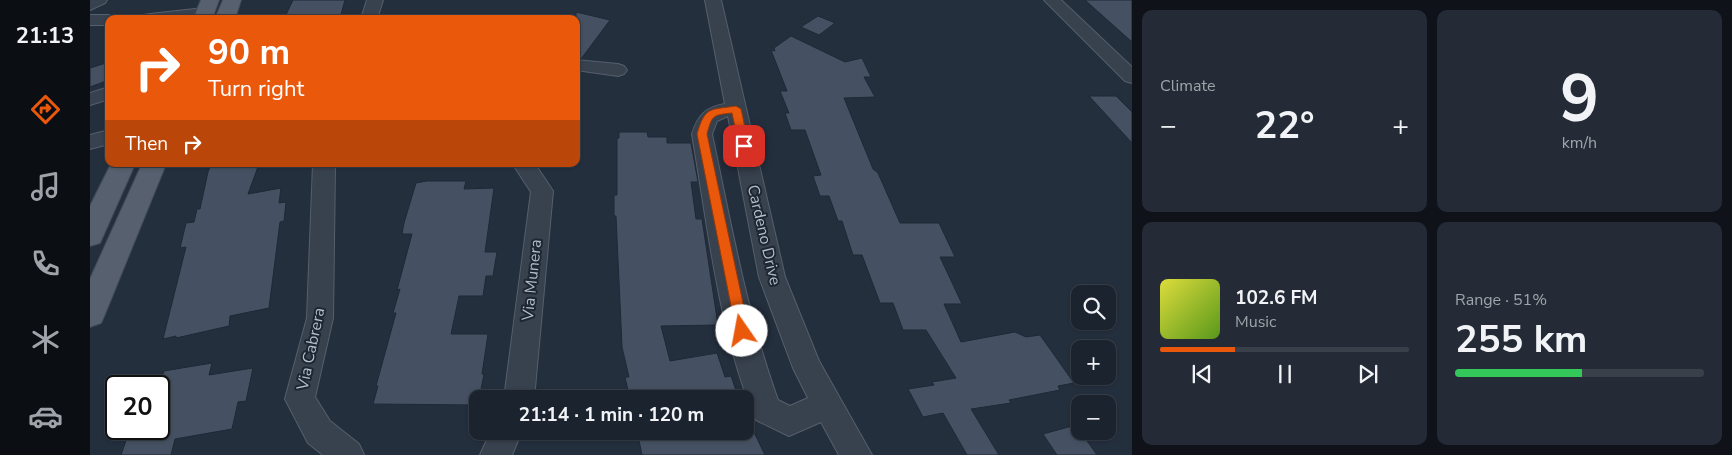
<!DOCTYPE html>
<html lang="en">
<head>
<meta charset="utf-8">
<style>
	body { margin:0; font-family:"Nunito Sans",sans-serif; background:#242b36; color:#f1f3f6; height:100vh; display:flex; flex-direction:column; font-size:19px; white-space:nowrap }
	* { box-sizing:border-box; margin:0 }
	p { font-size:16px; color:#a0a4aa }
	.icon { flex:none; width:28px; height:28px; fill:none; stroke:currentColor; stroke-width:2; stroke-linecap:round; stroke-linejoin:round }
	.map { position:relative; flex:1; overflow:hidden }
	.sheet { display:flex; flex-direction:column; gap:10px; padding:10px; background:#0f1319; width:600px }
	.sheet>* { flex:none }
	.hud { position:absolute; left:15px; top:15px; width:475px; height:152px; border-radius:10px; box-shadow:0 1px 4px #0004,0 0 0 1px #39404a; background:#ea580c; color:#fff; overflow:hidden }
	.fabs { position:absolute; left:981px; top:285px; display:grid; gap:10px }
	.fabs a { display:grid; place-items:center; width:45px; height:45px; border-radius:10px; background:#1b232e; box-shadow:0 1px 4px #0004,0 0 0 1px #39404a; font-size:25px }
	.speed { position:absolute; left:15px; top:375px; display:flex; gap:10px; font-size:25px; font-weight:700; text-align:center }
	.speed>* { display:grid; place-content:center; width:65px; height:65px; border-radius:50%; background:#1b232e; box-shadow:0 1px 4px #0004,0 0 0 1px #39404a; line-height:1 }
	.speed .limit { border:2px solid #111; border-radius:8px; background:#fff; color:#111 }
	.pin { position:absolute; display:grid; place-items:center; width:42px; height:42px; color:#fff; margin:-21px; border-radius:10px; box-shadow:0 2px 8px #0006 }
	.me { position:absolute; width:55px; margin:-28px; rotate:348deg; stroke-linejoin:round; filter:drop-shadow(0 0 4px #0008) }
	.turn { display:flex; align-items:center; gap:18px; height:105px; padding:0 20px; font-size:22px }
	.turn .icon { width:65px; height:65px; stroke-width:2.5 }
	.turn b { display:block; font-size:35px; line-height:42px }
	.then { display:flex; align-items:center; height:48px; padding:0 20px; background:#0003; gap:10px; font-size:19px }
	.big { font-size:38px; font-weight:700; line-height:1.1 }
	.sheet .widget { flex:1; display:flex; flex-direction:column; justify-content:center; gap:8px; min-width:0; padding:0 18px; border-radius:10px; background:#242b36 }
	.sheet .dial { align-items:center; gap:0 }
	.dial b { font-size:65px; line-height:1 }
	.song { display:flex; align-items:center; gap:15px }
	.cover { width:60px; height:60px; border-radius:8px; background:linear-gradient(135deg,hsl(60 70% 55%),hsl(90 70% 35%)) }
	.played { height:5px; border-radius:2px; background:linear-gradient(90deg,#ea580c 30%,#39404a 30%) }
	.keys { display:flex; justify-content:space-around; direction:ltr }
	.heat { display:flex; justify-content:space-between; align-items:center; font-size:28px; direction:ltr }
	.charge { height:8px; border-radius:4px; background:linear-gradient(90deg,#34c759 51%,#39404a 0) }
	.sheet .tiles { flex:1; display:grid; gap:10px; grid-template-columns:repeat(2,1fr) }
	.trip { position:absolute; left:379px; top:390px; width:285px; height:50px; border-radius:10px; background:#1b232e; box-shadow:0 1px 4px #0004,0 0 0 1px #39404a; font-weight:700; line-height:50px; text-align:center }
	main { display:flex; flex:1; min-height:0 }
	.tabs { display:flex; flex-direction:column; width:90px; justify-content:space-around; align-items:center; background:#0b0e12; color:#a0a4aa }
	.tabs .icon { width:35px; height:35px }
	.tabs .active { color:#ea580c }
	.tabs b { font-size:22px; color:#f1f3f6 }
	.map>svg:first-child { display:block }
</style>
</head>
<body>
<main>
<nav class="tabs">
<b>21:13</b>
<svg class="icon active" aria-label="directions" viewBox="0 0 24 24"><path d="M12 3l9 9-9 9-9-9zM9 14v-3h6M13 9l2 2-2 2"/></svg>
<svg class="icon" aria-label="music" viewBox="0 0 24 24"><path d="M9 18V5l10-2v13"/><circle cx="6" cy="18" r="3"/><circle cx="16" cy="16" r="3"/></svg>
<svg class="icon" aria-label="phone" viewBox="0 0 24 24"><path d="M5 4h4l2 5-3 2q2 4 5 5l2-3 5 2v4C11 20 4 13 5 4z"/></svg>
<svg class="icon" aria-label="climate" viewBox="0 0 24 24"><path d="M12 3v18M4 7l16 10M4 17L20 7"/></svg>
<svg class="icon" aria-label="car" viewBox="0 0 24 24"><path d="M5 17H2v-5l4-1 3-4h7l3 4 3 1v5h-3M9 17h6M6 11h13"/><circle cx="7" cy="17" r="2"/><circle cx="17" cy="17" r="2"/></svg>
</nav>
<div class="map">
<svg width="1042" height="455" viewBox="0 0 1042 455">
	<rect width="100%" height="100%" fill="#242f3e"/>
	<g fill="#455162" stroke="#1f2835">
		<path d="M203 0H255L250 18 194 19Z"/>
		<path d="M995 0H1042V42Z"/>
		<path d="M486 12 520 20 491 59 486 58Z"/>
		<path d="M728 16 745 23 729 35 711 27Z"/>
		<path d="M701 36 755 62 772 58 781 77H774L785 97 754 98 783 169 788 173 810 223H849L865 257H850L872 304H854L871 342 925 332 936 337 950 335 984 383 968 386 970 390 919 400 921 403 881 409 909 455H877L853 413 833 417 818 389 844 385 842 382 866 378 836 330H813L803 303H790L772 255H763L752 221H748L739 196H730L723 176 731 175 715 130H701L695 113H699L690 91H697L681 50 685 51 684 48Z"/>
		<path d="M19 62V80L0 87V68Z"/>
		<path d="M999 96H1026L1042 112V143Z"/>
		<path d="M529 132H557L558 137H577V143H601L608 182H601L606 219H612L628 325 571 326 580 361 627 353 635 377 641 376 649 399H540L535 377H539L532 347 526 216H524V195H527V138H529Z"/>
		<path d="M121 164H169L158 194 191 188 189 203 196 202 194 221 190 222 179 308 140 316 139 326 86 338V336L73 339 96 247 90 248 96 223 104 222 107 209H110L118 172Z"/>
		<path d="M337 181H376L374 189 404 188 395 252H407L403 276H396L393 296H369L361 334H398L392 374H394L388 405 283 404 288 386H286L306 313H303L310 289 307 290 322 234H312L314 223 326 183Z"/>
		<path d="M122 363 119 375 163 368 156 401 148 402 142 429 85 439 81 455H31L40 429H69V374H73L74 371Z"/>
		<path d="M986 425 990 431 1007 455H967L953 434Z"/>
		<path d="M662 428 675 455H552L547 431H655Z"/>
	</g>
	<g fill="none" stroke-linecap="round" stroke-linejoin="round">
		<g stroke="#565f6c" stroke-width="2">
			<g id="minor">
				<path d="M0 0H17L15 3 0 10Z"/>
				<path d="M277 0H293L287 19H271Z"/>
				<path d="M615 0H631L695 277 729 361 782 455H749L731 422 699 436 666 420C629 334 618 227 602 134 608 115 616 107 635 104ZM638 116 669 277 703 368 718 398 700 406 688 400C657 314 641 224 622 134L627 121Z"/>
				<path d="M954 0H971L1042 67V83L1035 81Z"/>
				<path d="M114 8 120 10 122 13 120 16 107 19H52L54 15 60 14Z"/>
				<path d="M0 15H19L26 19H19V25H0Z"/>
				<path d="M486 60 528 64 534 66 537 70 534 74 528 76 486 70Z"/>
				<path d="M19 87V99L0 105V93Z"/>
				<path d="M19 130V144L0 149V135Z"/>
				<path d="M223 164H245L243 318 225 397 240 421 269 444 274 455H233L218 443 195 399 217 318Z"/>
				<path d="M426 164H445L463 191 444 399H414L441 192 424 166Z"/>
				<path d="M401 431H432L422 455H390Z"/>
			</g>
		</g>
		<g stroke="#414a57" stroke-width="2">
			<g id="major">
				<path d="M111 0H129L122 19H103Z"/>
				<path d="M133 0H151L145 19H125Z"/>
				<path d="M21 164H45L10 243 0 246V206Z"/>
				<path d="M52 164H76L15 314 11 323 0 327V279Z"/>
			</g>
		</g>
		<use href="#minor" fill="#38414e" fill-rule="evenodd"/>
		<use href="#major" fill="#56606e" fill-rule="evenodd"/>
	</g>
	<path fill="#ea580c" stroke="#983908" d="M646 106 651 109 659 146 658 149 654 150 649 146 642 113C623 115 622 115 617 134L659 331 657 335 652 337 647 335 646 331 607 134C615 106 620 110 646 106Z"/>
	<g text-anchor="middle" dominant-baseline="central" stroke-width="4" stroke-linejoin="round" paint-order="stroke">
		<g font-size="16" fill="#b4bcc9" stroke="#1d2633">
			<text transform="translate(674 235) rotate(77)">Cardeno Drive</text>
			<text transform="translate(442 280) rotate(-84)">Via Munera</text>
			<text transform="translate(221 349) rotate(-78)">Via Cabrera</text>
		</g>
	</g>
</svg>
<div class="fabs">
<a><svg class="icon" aria-label="search" viewBox="0 0 24 24"><circle cx="10" cy="10" r="6"/><path d="M15 15l6 6"/></svg></a>
<a>+</a>
<a>−</a>
</div>
<div class="speed"><div class="limit">20</div></div>
<div class="pin" style="left:654px;top:146px;background:#d93025"><svg class="icon" aria-label="arrive" viewBox="0 0 24 24"><path d="M6 21V4h12l-3 4 3 4H6"/></svg></div>
<svg class="me" style="left:652px;top:331px" viewBox="-20 -20 40 40"><circle r="19" fill="#fff"/><path d="M0-13L10 11 0 6-10 11z" fill="#ea580c"/></svg>
<div class="trip">21:14 · 1 min · 120 m</div>
<div class="hud">
<div class="turn"><svg class="icon" aria-label="right" viewBox="0 0 24 24"><path d="M7 20v-9h11M14 6l5 5-5 5"/></svg><div><b>90 m</b>Turn right</div></div>
<div class="then">Then<svg class="icon" aria-label="right" viewBox="0 0 24 24"><path d="M7 20v-9h11M14 6l5 5-5 5"/></svg></div>
</div>
</div>
<section class="sheet">
<div class="tiles">
<div class="widget"><p>Climate</p>
<div class="heat"><a>−</a><b class="big">22°</b><a>+</a></div>
</div>
<div class="widget dial"><b>9</b><p>km/h</p></div>
<div class="widget">
<div class="song"><i class="cover"></i><div><b>102.6 FM</b><p>Music</p></div></div>
<div class="played"></div>
<div class="keys"><svg class="icon" aria-label="previous" viewBox="0 0 24 24"><path d="M18 5L8 12l10 7zM5 5v14"/></svg><svg class="icon" aria-label="pause" viewBox="0 0 24 24"><path d="M8 5v14M16 5v14"/></svg><svg class="icon" aria-label="next" viewBox="0 0 24 24"><path d="M6 5l10 7-10 7zM19 5v14"/></svg></div>
</div>
<div class="widget"><p>Range · 51%</p><b class="big">255 km</b><div class="charge"></div></div>
</div>
</section>
</main>
</body>
</html>
